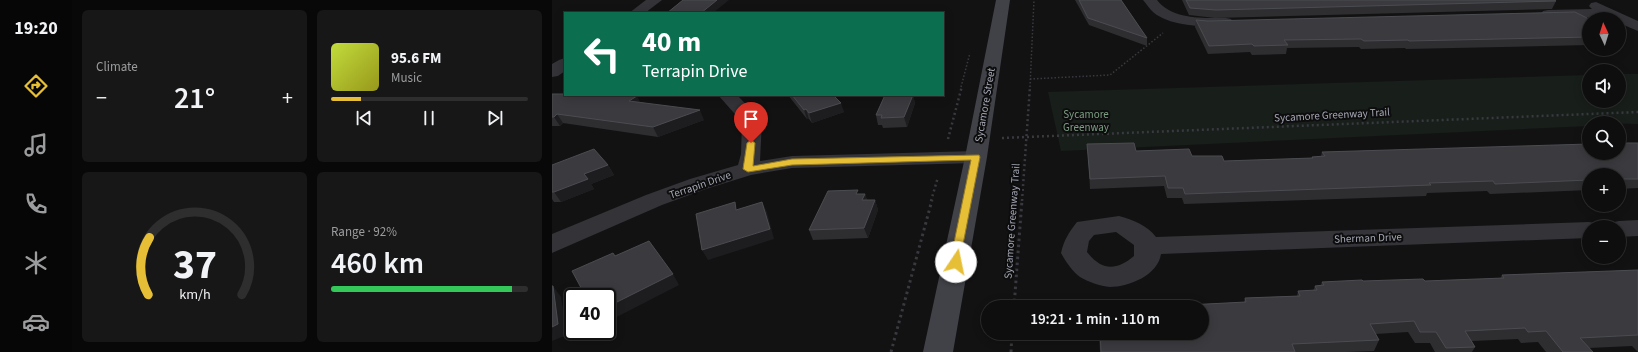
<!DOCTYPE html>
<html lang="en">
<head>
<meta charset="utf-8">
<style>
	body { margin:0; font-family:"Source Sans 3",sans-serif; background:#171717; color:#f1f3f6; height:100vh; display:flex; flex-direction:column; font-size:15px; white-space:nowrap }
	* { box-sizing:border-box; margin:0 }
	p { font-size:13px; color:#9b9c9e }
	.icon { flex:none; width:22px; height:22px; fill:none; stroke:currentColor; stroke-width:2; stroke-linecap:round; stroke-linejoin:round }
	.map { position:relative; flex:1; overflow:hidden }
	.details { display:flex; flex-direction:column; gap:10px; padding:10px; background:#080808; width:480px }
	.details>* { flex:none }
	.hud { position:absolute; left:12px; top:12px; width:380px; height:84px; border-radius:0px; box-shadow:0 2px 10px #0003,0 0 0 1px #2e2e2e; background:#0b6e4f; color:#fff; overflow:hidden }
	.needle { width:26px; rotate:356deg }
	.fabs { position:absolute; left:1030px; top:12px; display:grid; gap:8px }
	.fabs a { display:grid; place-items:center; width:44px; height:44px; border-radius:50%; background:#0e0e0e; box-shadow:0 2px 10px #0003,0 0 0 1px #2e2e2e; font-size:20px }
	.speed { position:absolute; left:12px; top:288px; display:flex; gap:8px; font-size:20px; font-weight:700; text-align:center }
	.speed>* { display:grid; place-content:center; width:52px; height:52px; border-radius:50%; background:#0e0e0e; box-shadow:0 2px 10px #0003,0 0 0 1px #2e2e2e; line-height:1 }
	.speed .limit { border:2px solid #111; border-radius:6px; background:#fff; color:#111 }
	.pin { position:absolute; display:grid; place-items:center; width:34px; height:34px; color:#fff; margin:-41px -17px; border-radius:50% 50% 50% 0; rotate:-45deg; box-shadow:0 0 4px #0007 }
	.pin .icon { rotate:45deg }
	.me { position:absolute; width:44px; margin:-22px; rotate:11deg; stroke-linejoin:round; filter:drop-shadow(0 0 3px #0008) }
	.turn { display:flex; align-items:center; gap:14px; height:84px; padding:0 12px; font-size:18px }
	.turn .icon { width:52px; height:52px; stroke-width:2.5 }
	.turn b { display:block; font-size:28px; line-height:34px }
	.big { font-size:30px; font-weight:600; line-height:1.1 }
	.details .tile { flex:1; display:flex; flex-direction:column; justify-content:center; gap:6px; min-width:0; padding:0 14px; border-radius:6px; background:#171717 }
	.details .dial { align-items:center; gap:0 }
	.dial svg { height:104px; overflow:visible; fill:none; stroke:#2e2e2e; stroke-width:7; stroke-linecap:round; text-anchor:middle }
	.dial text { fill:#f1f3f6; stroke:none }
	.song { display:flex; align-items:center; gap:12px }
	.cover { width:48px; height:48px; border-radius:6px; background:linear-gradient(135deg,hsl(70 70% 55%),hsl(60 70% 35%)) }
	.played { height:4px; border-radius:2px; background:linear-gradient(90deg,#e6bf37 15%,#2e2e2e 15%) }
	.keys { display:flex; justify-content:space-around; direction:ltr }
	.heat { display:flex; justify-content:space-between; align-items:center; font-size:22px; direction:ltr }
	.charge { height:6px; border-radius:3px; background:linear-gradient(90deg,#34c759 92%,#2e2e2e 0) }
	.details .tiles { flex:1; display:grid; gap:10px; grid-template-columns:repeat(2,1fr) }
	.trip { position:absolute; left:429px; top:300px; width:228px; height:40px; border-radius:20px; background:#0e0e0e; box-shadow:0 2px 10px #0003,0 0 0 1px #2e2e2e; font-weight:600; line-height:40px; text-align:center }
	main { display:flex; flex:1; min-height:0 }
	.dock { display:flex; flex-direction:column; width:72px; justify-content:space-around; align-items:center; background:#060606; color:#9b9c9e }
	.dock .icon { width:28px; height:28px }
	.dock .on { color:#e6bf37 }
	.dock b { font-size:18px; color:#f1f3f6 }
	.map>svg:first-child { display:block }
</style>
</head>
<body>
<main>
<nav class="dock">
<b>19:20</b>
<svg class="icon on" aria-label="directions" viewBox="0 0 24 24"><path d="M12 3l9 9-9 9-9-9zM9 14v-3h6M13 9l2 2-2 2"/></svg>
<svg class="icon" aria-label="music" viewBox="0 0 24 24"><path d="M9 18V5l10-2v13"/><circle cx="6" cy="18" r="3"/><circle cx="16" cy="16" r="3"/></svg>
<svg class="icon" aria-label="phone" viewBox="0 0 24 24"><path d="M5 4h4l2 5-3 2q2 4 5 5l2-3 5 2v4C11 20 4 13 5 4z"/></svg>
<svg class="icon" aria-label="climate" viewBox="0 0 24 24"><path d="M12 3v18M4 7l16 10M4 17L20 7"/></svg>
<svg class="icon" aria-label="car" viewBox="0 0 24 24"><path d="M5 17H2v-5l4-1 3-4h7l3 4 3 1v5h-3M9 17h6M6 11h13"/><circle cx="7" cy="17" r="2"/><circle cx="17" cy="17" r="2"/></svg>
</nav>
<section class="details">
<div class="tiles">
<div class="tile"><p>Climate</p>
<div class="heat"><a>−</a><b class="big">21°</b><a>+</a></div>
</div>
<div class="tile">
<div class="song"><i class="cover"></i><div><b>95.6 FM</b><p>Music</p></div></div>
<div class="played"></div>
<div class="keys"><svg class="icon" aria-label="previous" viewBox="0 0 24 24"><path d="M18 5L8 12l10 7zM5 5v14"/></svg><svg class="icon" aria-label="pause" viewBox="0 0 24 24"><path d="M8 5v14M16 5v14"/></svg><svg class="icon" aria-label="next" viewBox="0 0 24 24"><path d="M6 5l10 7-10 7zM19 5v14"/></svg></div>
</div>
<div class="tile dial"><svg viewBox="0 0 100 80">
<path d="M14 69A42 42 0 1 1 86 69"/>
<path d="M14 69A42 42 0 0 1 15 25" stroke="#e6bf37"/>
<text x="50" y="56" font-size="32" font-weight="700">37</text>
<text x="50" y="72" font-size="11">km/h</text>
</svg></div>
<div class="tile"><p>Range · 92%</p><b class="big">460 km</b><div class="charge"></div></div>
</div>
</section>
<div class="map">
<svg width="1086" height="352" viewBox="0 0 1086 352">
	<rect width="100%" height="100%" fill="#121213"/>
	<path fill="#181e1a" d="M1067 74H1086V124L1037 123V126L509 151 496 92 1037 75V101H1067Z"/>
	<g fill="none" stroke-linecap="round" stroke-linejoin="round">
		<g stroke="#393a3f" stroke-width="1.5" stroke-dasharray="1.5 2" stroke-linecap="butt">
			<path d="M478 79 558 75 611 33"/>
			<path d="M409 87 418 53"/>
			<path d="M478 87 482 0"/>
		</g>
		<g stroke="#393a3f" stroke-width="2.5" stroke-dasharray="2 3" stroke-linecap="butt">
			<path d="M450 138 1086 112"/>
			<path d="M396 139 410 86"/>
			<path d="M379 201 386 177"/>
			<path d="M470 201 478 86"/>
		</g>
		<g stroke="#393a3f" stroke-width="3" stroke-dasharray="2.5 3.5" stroke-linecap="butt">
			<path d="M462 307 470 200"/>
			<path d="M339 352 380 200"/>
			<path d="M459 352 460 333"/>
		</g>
		<g fill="#333338" fill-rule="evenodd">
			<path d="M94 0H110L93 13H77Z"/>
			<path d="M591 0H605C620 20 652 18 674 18L679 19 681 22 679 25 674 26C653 27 615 27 599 10 596 7 594 3 591 0Z"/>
			<path d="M1044 2 1086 21V31L1067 23V19H1059L1056 17 996 18 991 17 989 14 991 11 996 10 1040 9 1037 6 1039 3Z"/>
			<path d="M13 58V71L6 76 0 77V64L7 60Z"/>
			<path d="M166 95H185L210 121 208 161 240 156 424 151 431 153 435 157 431 161 424 163 240 168 199 175 154 189 110 205 0 253V234L94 195 138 179 186 165 189 154 190 122Z"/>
			<path d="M567 216C581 220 595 225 604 237L1037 222 1046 224 1047 227H1037V238L609 254C606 275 577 287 558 287 548 286 536 282 528 277 520 271 514 262 509 253 512 240 517 232 525 222ZM564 232 582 245V256C564 271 550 271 535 252L537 241 542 235Z"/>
			<path d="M1086 220V236L1067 237V227H1056L1058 223 1067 221Z"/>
		</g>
		<path fill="#414248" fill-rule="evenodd" d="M444 0H458L435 157 401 352H371L413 157Z"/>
	</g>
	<g fill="#2e2e31">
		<path d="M523 0H569L595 38V46L537 25Z"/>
		<path d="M630 0H1002L1004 1 1000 9 663 18 637 15Z"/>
		<path d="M1037 19V45L854 49 853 48 809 49 807 47 735 48 734 54 700 55 698 52 656 54 643 27 644 20 656 21Z"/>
		<path d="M0 94 88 103 152 120 106 137 11 123 8 126H0Z"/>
		<path d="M236 95H281L292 112 260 123 257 119H255Z"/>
		<path d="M333 95H361L363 103 355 127 331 128 330 125H326L324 115Z"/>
		<path d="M1086 143V188L1067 189V175H1037V190L938 194 935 191 875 193 874 196 632 204 630 198H615L612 186 538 189 536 154 535 144 584 151 640 156 672 161 759 158 760 157 769 156 770 152Z"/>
		<path d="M0 165H56L62 175 39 184 42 189 9 202H2L0 199Z"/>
		<path d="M307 194H313L315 200H323L326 210 316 238 261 240 257 230Z"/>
		<path d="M1086 270V352L1080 346 1037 348 1041 352H994L986 342 969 343 966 339 920 341 923 347 920 352H883L878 343H863L856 332 823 334 827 340 822 351 795 352H548L547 333H650V307H634L635 305 692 302 693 298 745 296 746 291H761L763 286 769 285 770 282 873 281 948 279 950 275Z"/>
	</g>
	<g fill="#1d1d1f">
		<path d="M165 0H177L161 13H149Z"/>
		<path d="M361 95 363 103 355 127 352 117Z"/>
		<path d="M85 96 90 106 77 101Z"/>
		<path d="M289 103 292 112 260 123 257 113Z"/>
		<path d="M254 109 257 119H255L252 110Z"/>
		<path d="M148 110 152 120 106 137 101 127Z"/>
		<path d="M5 114 11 123 8 126 2 117Z"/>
		<path d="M56 165 62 175 39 184 42 189 9 202 2 192 32 174Z"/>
		<path d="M313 194 316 204 310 200Z"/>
		<path d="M323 200 326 210 316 238 312 228Z"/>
		<path d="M210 202 215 212 222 239 156 260 150 250Z"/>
		<path d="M121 274 127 285 55 322V307Z"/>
		<path d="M1 286 9 297 15 335 0 341Z"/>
	</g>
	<g fill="#3b3b3f" stroke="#4b4c51">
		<path d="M131 0H165L149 13H115Z"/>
		<path d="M527 0H569L595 38 536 18Z"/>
		<path d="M634 0H1002L1004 1 664 10 638 8Z"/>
		<path d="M1023 12 1037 19V37L857 41 856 40 812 41 809 39 732 40 736 45 702 46 700 44 657 46 644 20 656 21Z"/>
		<path d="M0 94H13V95H74L85 96 77 101 148 110 101 127 5 114 2 117H0Z"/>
		<path d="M240 95H281L289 103 257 113 254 109 252 110Z"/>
		<path d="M333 95H361L352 117 329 118 330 115H324Z"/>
		<path d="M582 143 584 151 637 149 640 156H670L672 161 761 158 760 157 773 156 770 152 1037 144V153H1067V143H1086V179H1067V175H1037V180L943 184 941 181 877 183 879 185 633 194 631 188H616L613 176 538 179 535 144Z"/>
		<path d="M42 149 56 165 32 174 36 179 2 192H0V165Z"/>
		<path d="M306 190 304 194H313L310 200H323L312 228 257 230 276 191Z"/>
		<path d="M183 202 184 210 210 202 218 229 150 250 144 214Z"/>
		<path d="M97 241 121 274 55 307V297H34L20 271 61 253 63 256Z"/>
		<path d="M1086 270V335L1028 338 1041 352H1011L994 331 976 332 973 328 913 331 923 347 894 348 884 332H868L862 321 818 324 827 340 740 344 743 352H549L548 333H650V307H635V305L694 302 693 298 748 296 746 291 765 290 763 286 772 285 770 282 810 280 811 281 871 279 873 281 952 278 950 275Z"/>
		<path d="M0 286H1L6 324 0 327Z"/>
	</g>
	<path fill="#e6bf37" stroke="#967c24" d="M199 140 203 143 201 166 240 159 427 155 428 157 407 265H400L398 262 419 160 240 165 196 172 191 169 195 143Z"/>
	<g text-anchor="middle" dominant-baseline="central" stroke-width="4" stroke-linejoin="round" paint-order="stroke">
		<g font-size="11" fill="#a4a7b3" stroke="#0d0d0e">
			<text transform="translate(433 105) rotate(-80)">Sycamore Street</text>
			<text transform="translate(780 115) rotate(-3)">Sycamore Greenway Trail</text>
			<text transform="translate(148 185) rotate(-19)">Terrapin Drive</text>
			<text transform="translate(460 221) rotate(-86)">Sycamore Greenway Trail</text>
			<text transform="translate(816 238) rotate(-2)">Sherman Drive</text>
		</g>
		<g font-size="11" fill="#7c9d82" stroke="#0d0d0e">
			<text x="534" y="114">Sycamore<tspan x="534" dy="13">Greenway</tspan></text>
		</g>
	</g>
</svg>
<div class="fabs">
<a><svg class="needle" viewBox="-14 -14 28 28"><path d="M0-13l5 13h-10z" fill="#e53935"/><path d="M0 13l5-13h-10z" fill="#9b9c9e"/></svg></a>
<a><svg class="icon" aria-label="sound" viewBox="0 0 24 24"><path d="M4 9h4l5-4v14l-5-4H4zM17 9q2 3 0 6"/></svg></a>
<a><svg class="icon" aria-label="search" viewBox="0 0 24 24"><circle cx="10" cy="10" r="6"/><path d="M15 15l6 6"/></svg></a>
<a>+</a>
<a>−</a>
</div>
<div class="speed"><div class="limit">40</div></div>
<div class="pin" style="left:199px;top:143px;background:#d93025"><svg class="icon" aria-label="arrive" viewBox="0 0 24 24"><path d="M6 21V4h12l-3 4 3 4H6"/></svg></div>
<svg class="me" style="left:404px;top:262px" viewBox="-20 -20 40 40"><circle r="19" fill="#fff"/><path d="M0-13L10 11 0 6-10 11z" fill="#e6bf37"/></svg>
<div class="trip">19:21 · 1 min · 110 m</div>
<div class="hud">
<div class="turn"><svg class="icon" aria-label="left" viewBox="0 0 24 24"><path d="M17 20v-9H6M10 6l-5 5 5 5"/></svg><div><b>40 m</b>Terrapin Drive</div></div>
</div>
</div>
</main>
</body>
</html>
